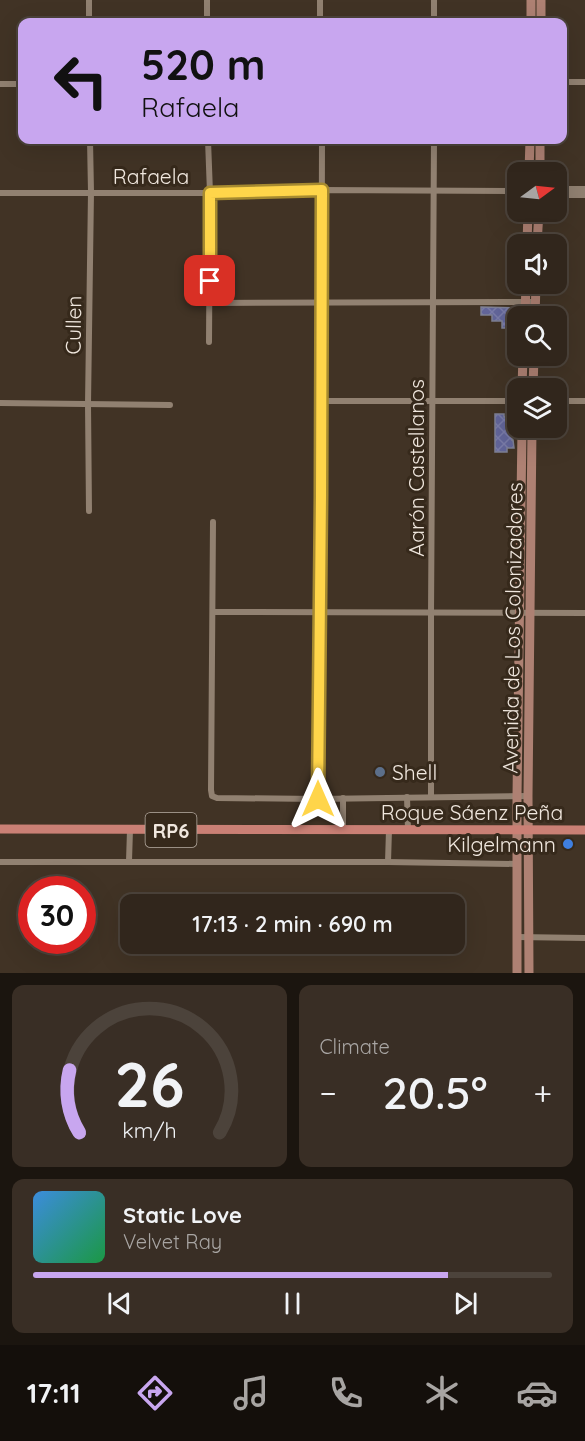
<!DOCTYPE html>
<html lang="en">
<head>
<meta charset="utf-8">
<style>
	body { margin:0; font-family:Quicksand,sans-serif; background:#392e25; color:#f1f3f6; height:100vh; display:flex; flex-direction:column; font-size:22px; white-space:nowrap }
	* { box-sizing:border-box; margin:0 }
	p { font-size:20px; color:#a8a5a3 }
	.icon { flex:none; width:33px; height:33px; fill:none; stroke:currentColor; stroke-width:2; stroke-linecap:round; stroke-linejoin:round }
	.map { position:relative; height:973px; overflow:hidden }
	.details { display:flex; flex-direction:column; gap:12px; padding:12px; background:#1b150f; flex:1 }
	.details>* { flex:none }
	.hud { position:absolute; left:18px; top:18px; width:549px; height:126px; border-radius:12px; box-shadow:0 6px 24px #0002,0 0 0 2px #4c433b; background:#c8a6ef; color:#111; overflow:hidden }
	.needle { width:39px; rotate:75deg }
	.controls { position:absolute; left:507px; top:162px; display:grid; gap:12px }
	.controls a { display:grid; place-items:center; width:60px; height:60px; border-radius:12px; background:#31261c; box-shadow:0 6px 24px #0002,0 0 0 2px #4c433b; font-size:30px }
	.speed { position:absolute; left:18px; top:876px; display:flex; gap:12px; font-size:30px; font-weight:700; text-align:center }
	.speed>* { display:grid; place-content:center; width:78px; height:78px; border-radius:50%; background:#31261c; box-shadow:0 6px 24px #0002,0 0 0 2px #4c433b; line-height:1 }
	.speed .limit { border:9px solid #d22; background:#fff; color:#111 }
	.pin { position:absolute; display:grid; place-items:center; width:51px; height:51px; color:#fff; margin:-26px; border-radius:12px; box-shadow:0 3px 9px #0006 }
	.me { position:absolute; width:66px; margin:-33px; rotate:0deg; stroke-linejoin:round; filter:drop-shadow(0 0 4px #0008) }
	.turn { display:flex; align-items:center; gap:21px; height:126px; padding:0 24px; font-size:27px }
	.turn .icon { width:78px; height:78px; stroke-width:2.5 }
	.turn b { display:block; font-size:42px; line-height:51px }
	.big { font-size:45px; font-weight:600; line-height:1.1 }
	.details .card { flex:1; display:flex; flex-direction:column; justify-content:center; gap:9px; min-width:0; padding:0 21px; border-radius:12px; background:#392e25 }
	.details .dial { align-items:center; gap:0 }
	.dial svg { height:156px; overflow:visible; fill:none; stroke:#4c433b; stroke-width:7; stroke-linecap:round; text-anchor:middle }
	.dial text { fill:#f1f3f6; stroke:none }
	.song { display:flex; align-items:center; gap:18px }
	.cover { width:72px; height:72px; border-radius:9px; background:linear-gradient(135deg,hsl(210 70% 55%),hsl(140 70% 35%)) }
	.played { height:6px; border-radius:3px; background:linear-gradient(90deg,#c8a6ef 80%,#4c433b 80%) }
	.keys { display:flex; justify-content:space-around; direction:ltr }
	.heat { display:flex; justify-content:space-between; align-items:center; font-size:33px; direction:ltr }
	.details .tiles { flex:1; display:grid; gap:12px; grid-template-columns:1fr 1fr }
	.card:last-child { grid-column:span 2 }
	.trip { position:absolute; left:120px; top:894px; width:345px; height:60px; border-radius:12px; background:#31261c; box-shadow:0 6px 24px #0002,0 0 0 2px #4c433b; font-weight:600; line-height:60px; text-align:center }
	.tabs { display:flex; height:96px; justify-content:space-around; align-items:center; background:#140f0b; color:#a8a5a3 }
	.tabs .icon { width:42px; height:42px }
	.tabs .current { color:#c8a6ef }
	.tabs b { font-size:27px; color:#f1f3f6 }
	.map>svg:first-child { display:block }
</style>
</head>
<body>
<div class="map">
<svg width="585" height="973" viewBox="0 0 585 973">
	<defs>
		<pattern id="building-cross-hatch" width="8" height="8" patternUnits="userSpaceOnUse" patternTransform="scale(1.5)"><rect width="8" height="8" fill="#626599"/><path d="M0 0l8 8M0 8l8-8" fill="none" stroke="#797ba7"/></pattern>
	</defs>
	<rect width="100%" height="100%" fill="#413325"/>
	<g fill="url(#building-cross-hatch)" stroke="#7e8094" stroke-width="1.5">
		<path d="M481 307 517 308 516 328H502V321H492V315H481Z"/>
		<path d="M495 414H504V417H512V440H513L514 448H507V452H495Z"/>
	</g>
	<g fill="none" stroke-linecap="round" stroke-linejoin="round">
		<g stroke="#918171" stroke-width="6">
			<path d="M320 0V22"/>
			<path d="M89 22V0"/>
			<path d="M207 22V0"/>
			<path d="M434 22V0"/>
			<path d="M562 82H585"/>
			<path d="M0 84H22"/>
			<path d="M208 140 210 193 209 342"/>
			<path d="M556 189H585"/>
			<path d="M0 193H210L322 190 518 191"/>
			<path d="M556 195H585"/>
			<path d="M210 303 535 302"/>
			<path d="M321 401H518"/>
			<path d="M556 401H585"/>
			<path d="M0 403 170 405"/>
			<path d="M89 511 88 404 91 192 90 140"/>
			<path d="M213 522 211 790 212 796 217 798 318 799 528 796"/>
			<path d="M213 612 585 613"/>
			<path d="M431 796V614L434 140"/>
			<path d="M407 797 408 830"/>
			<path d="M318 799 321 496 322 140"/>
			<path d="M343 830V798"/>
			<path d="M129 861 130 830"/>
			<path d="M0 862H388L518 864"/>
			<path d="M388 862 389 830"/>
			<path d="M517 937 585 938"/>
		</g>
		<g stroke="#ae8173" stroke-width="9">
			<path d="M531 22V0"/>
			<path d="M541 22V0"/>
			<path d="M529 172 530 140"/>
			<path d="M540 172V140"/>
			<path d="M527 244 528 212"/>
			<path d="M537 244 539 212"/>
			<path d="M525 316 526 284"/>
			<path d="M535 316 536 284"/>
			<path d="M522 388 523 356"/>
			<path d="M533 388 534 356"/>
			<path d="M517 973V796L522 428"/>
			<path d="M529 973 528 796 532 428"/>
		</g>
		<path stroke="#ca8075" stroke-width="9" d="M0 829 585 830"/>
	</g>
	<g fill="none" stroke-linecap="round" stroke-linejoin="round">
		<g stroke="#a68a30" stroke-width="15">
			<path id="route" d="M210 281V193L322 190 321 496 318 799"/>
		</g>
		<use href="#route" stroke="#ffd54a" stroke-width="10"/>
	</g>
	<circle fill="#5c6f8a" stroke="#36291b" stroke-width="2" cx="380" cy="772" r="6"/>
	<circle fill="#3f7fe0" stroke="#36291b" stroke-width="2" cx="568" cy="844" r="6"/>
	<g text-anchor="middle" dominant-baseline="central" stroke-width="6" stroke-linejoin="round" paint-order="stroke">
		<rect fill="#36291b" stroke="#b8aea4" stroke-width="1.5" x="145.5" y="813" width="51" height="34" rx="4.5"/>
		<g font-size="20" font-weight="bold" fill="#f0e7de">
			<text x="171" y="830">RP6</text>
		</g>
		<g font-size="21" fill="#f0e7de" stroke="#36291b">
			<text x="151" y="176">Rafaela</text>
			<text transform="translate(73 325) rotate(-89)">Cullen</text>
			<text transform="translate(416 468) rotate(-90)">Aarón Castellanos</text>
			<text transform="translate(512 628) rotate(-89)">Avenida de Los Colonizadores</text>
			<text x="472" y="812">Roque Sáenz Peña</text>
		</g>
		<g font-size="21" fill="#f0e7de" stroke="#36291b" text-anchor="start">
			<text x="392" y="772">Shell</text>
			<text x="556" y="844" text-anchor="end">Kilgelmann</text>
		</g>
	</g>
</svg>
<div class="controls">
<a><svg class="needle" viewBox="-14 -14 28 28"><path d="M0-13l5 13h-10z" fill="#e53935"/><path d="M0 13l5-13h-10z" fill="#a8a5a3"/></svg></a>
<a><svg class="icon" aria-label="sound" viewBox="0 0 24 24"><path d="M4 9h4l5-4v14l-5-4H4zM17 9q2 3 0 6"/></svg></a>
<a><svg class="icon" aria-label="search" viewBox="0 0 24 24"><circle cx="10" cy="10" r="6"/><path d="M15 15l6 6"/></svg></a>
<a><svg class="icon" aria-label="layers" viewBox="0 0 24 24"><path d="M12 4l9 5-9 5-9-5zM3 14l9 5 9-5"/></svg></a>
</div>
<div class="speed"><div class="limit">30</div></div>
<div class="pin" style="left:210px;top:281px;background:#d93025"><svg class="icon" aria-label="arrive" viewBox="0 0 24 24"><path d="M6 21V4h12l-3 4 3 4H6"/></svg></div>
<svg class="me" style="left:318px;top:799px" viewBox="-20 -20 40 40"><path d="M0-17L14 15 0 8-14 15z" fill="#ffd54a" stroke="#fff" stroke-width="4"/></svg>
<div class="trip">17:13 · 2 min · 690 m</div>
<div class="hud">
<div class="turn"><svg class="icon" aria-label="left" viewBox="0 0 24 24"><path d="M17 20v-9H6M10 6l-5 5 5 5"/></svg><div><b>520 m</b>Rafaela</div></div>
</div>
</div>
<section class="details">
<div class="tiles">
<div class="card dial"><svg viewBox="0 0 100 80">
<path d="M14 69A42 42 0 1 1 86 69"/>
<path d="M14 69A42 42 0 0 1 9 37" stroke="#c8a6ef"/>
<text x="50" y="56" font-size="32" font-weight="700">26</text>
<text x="50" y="72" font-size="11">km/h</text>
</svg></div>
<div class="card"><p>Climate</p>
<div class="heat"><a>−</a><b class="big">20.5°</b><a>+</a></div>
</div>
<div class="card">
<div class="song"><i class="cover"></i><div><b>Static Love</b><p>Velvet Ray</p></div></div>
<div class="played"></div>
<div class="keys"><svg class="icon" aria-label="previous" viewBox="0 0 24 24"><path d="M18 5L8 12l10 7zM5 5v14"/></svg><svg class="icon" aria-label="pause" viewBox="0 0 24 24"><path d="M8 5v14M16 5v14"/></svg><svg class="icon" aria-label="next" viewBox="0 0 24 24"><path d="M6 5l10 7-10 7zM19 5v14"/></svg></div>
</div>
</div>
</section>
<nav class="tabs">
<b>17:11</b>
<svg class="icon current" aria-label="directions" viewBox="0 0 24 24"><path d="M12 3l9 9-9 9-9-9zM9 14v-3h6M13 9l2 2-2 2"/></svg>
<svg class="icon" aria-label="music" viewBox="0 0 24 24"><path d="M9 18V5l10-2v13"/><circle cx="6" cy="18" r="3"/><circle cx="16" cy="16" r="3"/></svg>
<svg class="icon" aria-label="phone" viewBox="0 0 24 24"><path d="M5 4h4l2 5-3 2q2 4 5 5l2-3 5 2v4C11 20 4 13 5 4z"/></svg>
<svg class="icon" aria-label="climate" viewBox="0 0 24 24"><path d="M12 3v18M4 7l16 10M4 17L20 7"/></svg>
<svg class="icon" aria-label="car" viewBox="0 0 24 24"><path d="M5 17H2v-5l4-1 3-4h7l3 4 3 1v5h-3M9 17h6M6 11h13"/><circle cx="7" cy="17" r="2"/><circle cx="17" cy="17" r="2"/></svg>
</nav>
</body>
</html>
